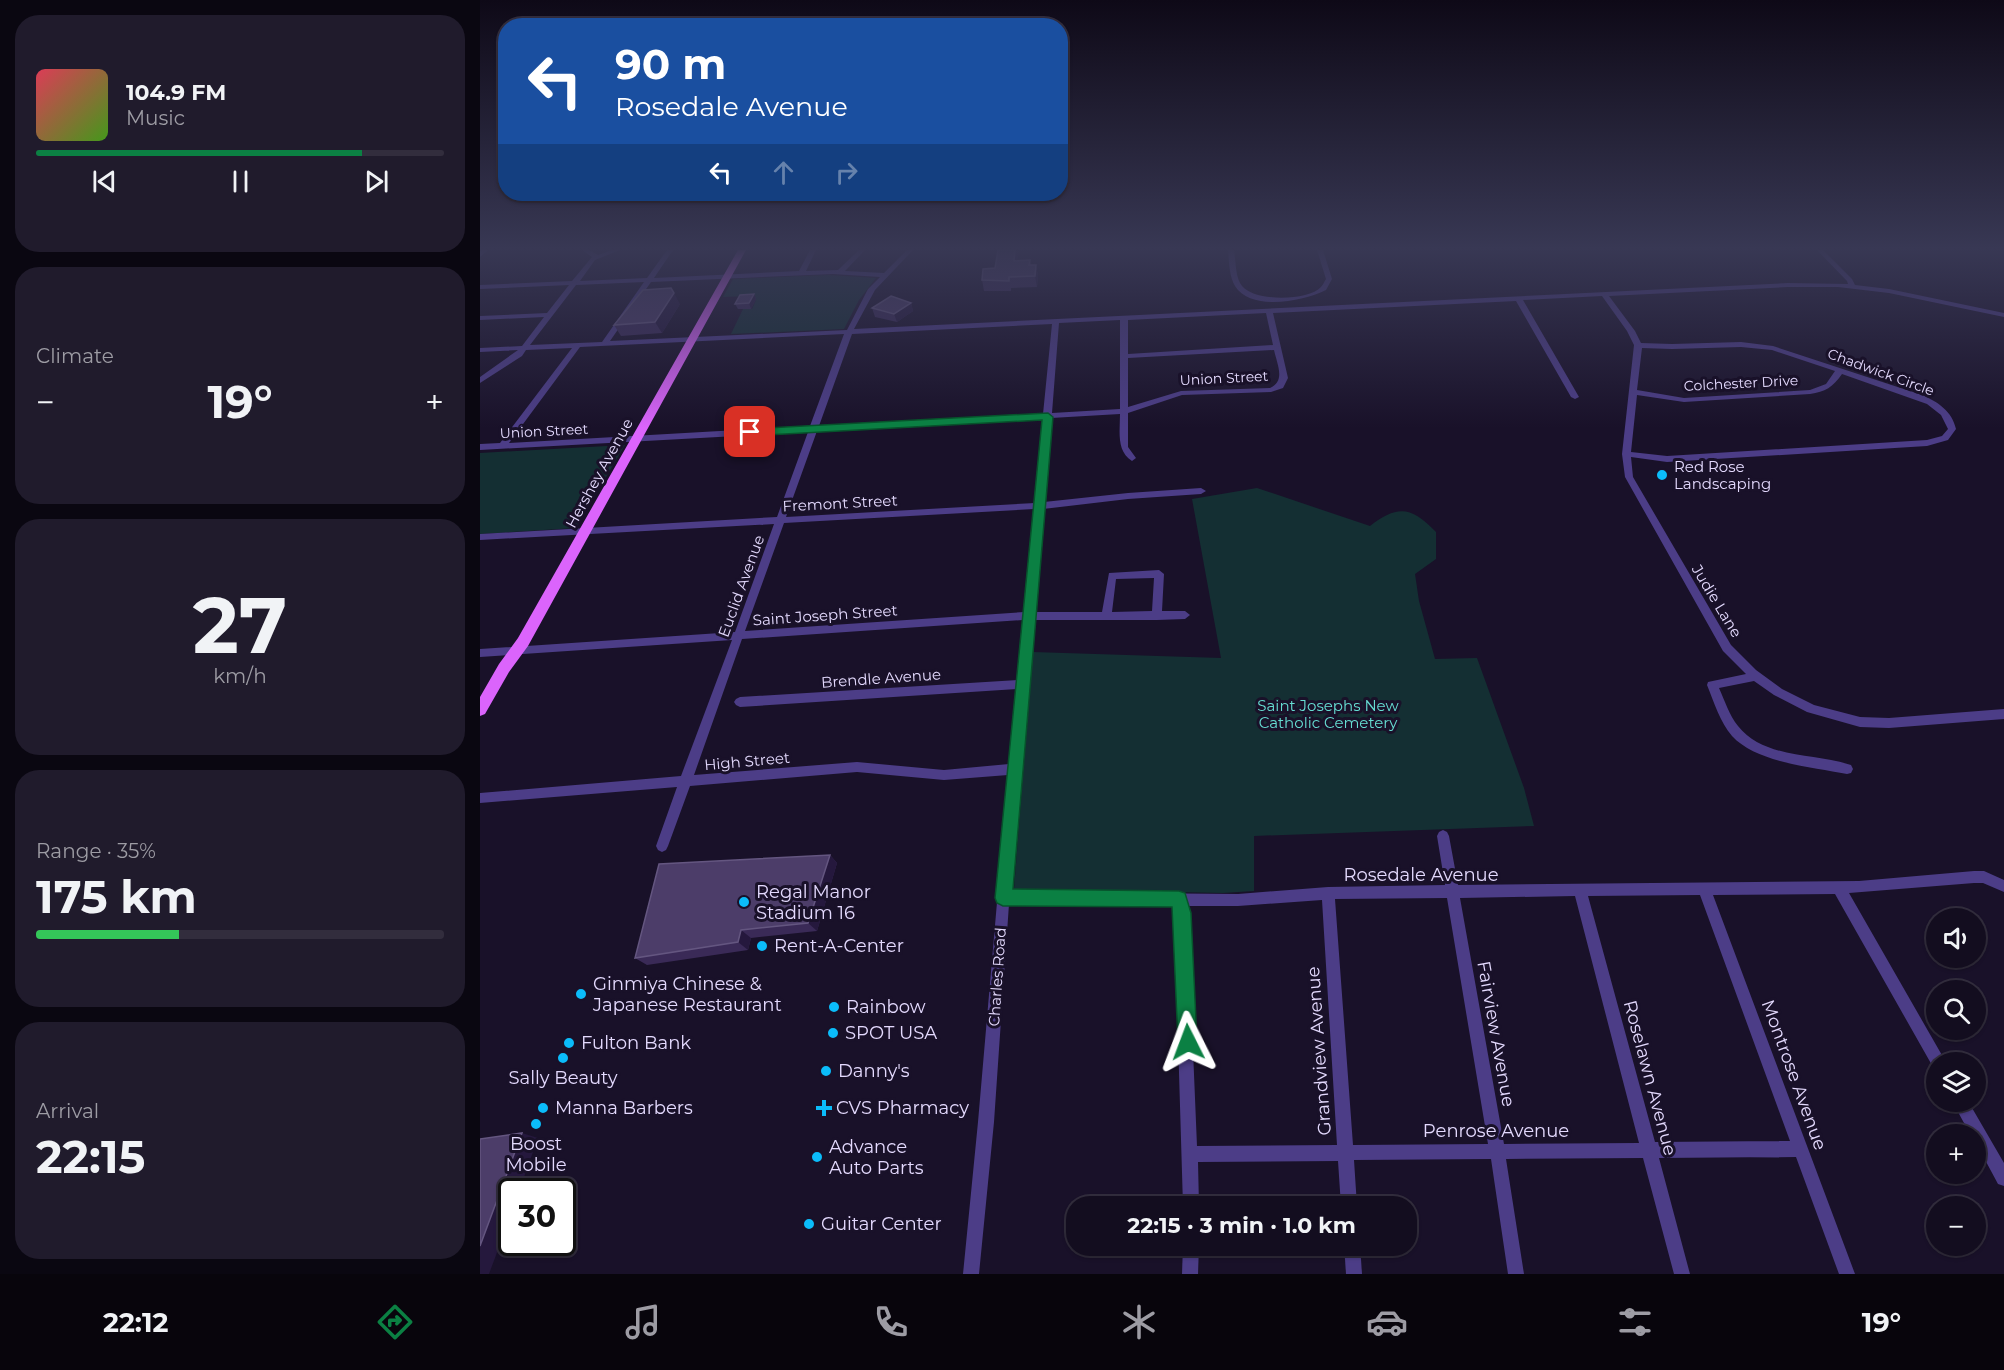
<!DOCTYPE html>
<html lang="en">
<head>
<meta charset="utf-8">
<style>
	body { margin:0; font-family:Montserrat,sans-serif; background:#201b2c; color:#f1f3f6; height:100vh; display:flex; flex-direction:column; font-size:22px; white-space:nowrap }
	* { box-sizing:border-box; margin:0 }
	p { font-size:20px; color:#9d9ca4 }
	.icon { flex:none; width:33px; height:33px; fill:none; stroke:currentColor; stroke-width:2; stroke-linecap:round; stroke-linejoin:round }
	.map { position:relative; flex:1; overflow:hidden }
	.panel { display:flex; flex-direction:column; gap:15px; padding:15px; background:#0a0711; width:480px }
	.panel>* { flex:none }
	.hud { position:absolute; left:18px; top:18px; width:570px; height:183px; border-radius:24px; box-shadow:0 2px 4px #0004,0 0 0 2px #322d3d; background:#1a4fa0; color:#fff; overflow:hidden }
	.tools { position:absolute; left:1446px; top:908px; display:grid; gap:12px }
	.tools a { display:grid; place-items:center; width:60px; height:60px; border-radius:50%; background:#130d1f; box-shadow:0 2px 4px #0004,0 0 0 2px #322d3d; font-size:30px }
	.speed { position:absolute; left:18px; top:1178px; display:flex; gap:12px; font-size:30px; font-weight:700; text-align:center }
	.speed>* { display:grid; place-content:center; width:78px; height:78px; border-radius:50%; background:#130d1f; box-shadow:0 2px 4px #0004,0 0 0 2px #322d3d; line-height:1 }
	.speed .limit { border:3px solid #111; border-radius:9px; background:#fff; color:#111 }
	.pin { position:absolute; display:grid; place-items:center; width:51px; height:51px; color:#fff; margin:-26px; border-radius:12px; box-shadow:0 3px 9px #0006 }
	.me { position:absolute; width:66px; margin:-33px; rotate:357deg; stroke-linejoin:round; filter:drop-shadow(0 0 4px #0008) }
	.turn { display:flex; align-items:center; gap:21px; height:126px; padding:0 18px; font-size:27px }
	.turn .icon { width:78px; height:78px; stroke-width:2.5 }
	.turn b { display:block; font-size:42px; line-height:51px }
	.lanes { display:flex; align-items:center; height:57px; padding:0 18px; background:#0003; justify-content:center; gap:30px; direction:ltr }
	.lanes .off { opacity:.35 }
	.big { font-size:45px; font-weight:700; line-height:1.1 }
	.panel .card { flex:1; display:flex; flex-direction:column; justify-content:center; gap:9px; min-width:0; padding:0 21px; border-radius:24px; background:#201b2c }
	.panel .dial { align-items:center; gap:0 }
	.dial b { font-size:78px; line-height:1 }
	.song { display:flex; align-items:center; gap:18px }
	.cover { width:72px; height:72px; border-radius:9px; background:linear-gradient(135deg,hsl(350 70% 55%),hsl(100 70% 35%)) }
	.played { height:6px; border-radius:3px; background:linear-gradient(90deg,#0b8043 80%,#322d3d 80%) }
	.keys { display:flex; justify-content:space-around; direction:ltr }
	.heat { display:flex; justify-content:space-between; align-items:center; font-size:33px; direction:ltr }
	.charge { height:9px; border-radius:4px; background:linear-gradient(90deg,#34c759 35%,#322d3d 0) }
	.trip { position:absolute; left:586px; top:1196px; width:351px; height:60px; border-radius:24px; background:#130d1f; box-shadow:0 2px 4px #0004,0 0 0 2px #322d3d; font-weight:700; line-height:60px; text-align:center }
	.tab-bar { display:flex; height:96px; justify-content:space-around; align-items:center; background:#08050c; color:#9d9ca4 }
	.tab-bar .icon { width:42px; height:42px }
	.tab-bar .active { color:#0b8043 }
	.tab-bar b { font-size:27px; color:#f1f3f6 }
	main { display:flex; flex:1; min-height:0 }
	.map>svg:first-child { display:block }
</style>
</head>
<body>
<main>
<section class="panel">
<div class="card">
<div class="song"><i class="cover"></i><div><b>104.9 FM</b><p>Music</p></div></div>
<div class="played"></div>
<div class="keys"><svg class="icon" aria-label="previous" viewBox="0 0 24 24"><path d="M18 5L8 12l10 7zM5 5v14"/></svg><svg class="icon" aria-label="pause" viewBox="0 0 24 24"><path d="M8 5v14M16 5v14"/></svg><svg class="icon" aria-label="next" viewBox="0 0 24 24"><path d="M6 5l10 7-10 7zM19 5v14"/></svg></div>
</div>
<div class="card"><p>Climate</p>
<div class="heat"><a>−</a><b class="big">19°</b><a>+</a></div>
</div>
<div class="card dial"><b>27</b><p>km/h</p></div>
<div class="card"><p>Range · 35%</p><b class="big">175 km</b><div class="charge"></div></div>
<div class="card"><p>Arrival</p><b class="big">22:15</b></div>
</section>
<div class="map">
<svg width="1524" height="1274" viewBox="0 0 1524 1274">
	<rect width="100%" height="100%" fill="#191129"/>
	<g fill="#142f33">
		<path d="M348 275 396 278 379 300 364 329 251 334 263 309H272L276 300 270 296 243 297 253 279Z"/>
		<path d="M145 445 96 528 0 534V453Z"/>
		<path d="M777 488 890 526C918 504 932 507 956 532V559L935 574 939 601 955 659 997 658 1044 788 1054 826 774 836V891L743 893 534 889 553 652 741 658 712 499Z"/>
	</g>
	<g fill="none" stroke-linecap="round" stroke-linejoin="round">
		<g fill="#4c3d87" fill-rule="evenodd">
			<path d="M2 250H8L0 257V251Z"/>
			<path d="M102 250H109L118 255 132 250H140L115 260 100 281 167 278 187 250H193L174 278 319 271 330 250H336L326 271 358 270 379 250H385L365 271 404 273 427 250H433L395 290 374 329 1308 283 1368 284 1367 281 1337 250H1343L1372 279 1375 285 1409 289 1524 313V317L1409 293 1358 287H1308L1129 296 1155 331 1161 343 1192 344 1261 342 1293 346 1442 395C1458 402 1472 411 1476 429L1468 440 1447 446 1187 462 1151 457 1153 477 1251 645 1276 670 1302 689 1334 705 1380 717 1409 718 1524 709V719L1409 728 1380 727 1327 712 1294 695 1274 681 1239 688C1245 701 1249 715 1258 726 1284 759 1335 753 1371 765L1373 769 1371 773 1367 774C1332 767 1277 763 1252 736 1240 722 1234 702 1227 685L1228 682 1266 674 1243 651 1145 477 1142 454 1154 345 1147 331 1122 296 1043 300 1099 397 1095 399 1091 397 1036 301 793 313 808 378 803 388 791 392 702 395 648 413V447L656 458 652 461C636 451 640 431 640 414L571 418 564 502 648 493 721 488 726 491 721 494 648 499 563 509 554 612H622L629 573 679 570 684 574 682 611H705L710 615 705 619 677 620H554L549 684 548 687 530 892 758 894 848 887 965 885 957 836 959 832 963 830 967 832 969 836 978 885 1379 881 1494 871H1504L1524 880V892L1503 883H1494L1369 893 1463 1057 1465 1062H1456V1069L1453 1067 1355 894 1233 895 1375 1274H1359L1316 1157 1179 1158 1210 1274H1194L1163 1158 1026 1159 1044 1274H1028L1011 1159 874 1160 877 1206H861L858 1161 718 1162 719 1206H703L694 906 529 904 514 1122 499 1274H483L498 1122 528 775 464 780 377 772 210 786 188 846 186 850 182 852 178 850 176 846 197 787 0 803V793L201 776 252 640 0 657V649L255 632 294 524 0 540V534L297 517 328 432 0 450V444L20 443 92 348 46 350 42 356 0 383V377L38 350 0 352V348L42 346 64 317 0 320V316L67 313 89 285 0 289V285L92 281 112 257ZM353 274 400 277 388 289 367 330 130 341 171 282ZM164 282 122 342 50 345 96 285ZM786 313 793 345 648 354V320ZM640 320V409L572 413 579 323ZM572 324 563 414 339 426 372 334ZM364 334 330 426 29 443 100 347ZM1261 347 1292 350 1355 371 1346 384 1330 390 1204 398 1157 390 1162 348 1192 349ZM794 350C797 364 806 381 790 388L701 391 648 407V358ZM1362 374 1447 404 1461 415 1468 429 1462 436 1447 440 1187 456 1151 452 1157 395 1204 402 1330 394C1345 392 1353 387 1362 374ZM563 419 555 503 306 517 337 431ZM554 509 544 612 265 631 304 523ZM674 578 672 611 632 612 636 579ZM543 620 538 680 260 697 256 699 254 702 256 705 260 707 537 689 529 764 464 770 377 762 214 775 262 639ZM1220 895 1310 1141 1175 1142 1108 896ZM1095 896 1159 1143 1024 1144 980 898ZM967 898 1008 1144 873 1145 855 899ZM842 900 857 1145 717 1146 707 906H758Z"/>
			<path d="M748 250H754C756 261 755 277 762 286 775 302 828 301 841 287 843 285 844 282 846 279L837 250H843L852 279 846 290C824 301 771 312 755 286 749 276 749 261 748 250Z"/>
			<path d="M1472 1101H1488L1524 1163V1186L1518 1184 1496 1143V1134H1490Z"/>
			<path d="M703 1245H719L718 1274H702Z"/>
			<path d="M864 1245H880L882 1274H866Z"/>
		</g>
		<path fill="#db64fc" fill-rule="evenodd" d="M258 250H266L48 646 29 672 5 714 0 716V697L19 664 38 638Z"/>
	</g>
	<g fill="#3a2a57">
		<path d="M518 250H539L537 261 550 260 551 265H556L558 276 557 287 531 288V291H504L502 280 515 268Z"/>
		<path d="M274 294 276 299 271 309H258L255 304Z"/>
		<path d="M431 303 433 311 417 322 395 317 392 308Z"/>
		<path d="M200 304 182 333 141 336 134 325Z"/>
		<path d="M350 855 357 863 337 931 271 938 268 950 167 965 155 958Z"/>
	</g>
	<g fill="#25183d">
		<path d="M535 250H539L536 272 534 261Z"/>
		<path d="M556 265 558 276 557 287 555 276Z"/>
		<path d="M194 293 200 304 182 333 175 322Z"/>
		<path d="M274 294 276 299 271 309 269 303Z"/>
		<path d="M431 303 433 311 417 322 414 314Z"/>
		<path d="M350 855 357 863 337 931 328 923Z"/>
		<path d="M261 930 271 938 268 950 258 942Z"/>
		<path d="M42 1133 58 1138 39 1191H32V1212L9 1274H0V1246Z"/>
	</g>
	<g fill="#4c3d69" stroke="#645680" stroke-width="1.5">
		<path d="M518 250H535L534 261 550 260 549 265H556L555 276 529 277V281L502 280 503 269 515 268Z"/>
		<path d="M191 288 194 293 175 322 134 325 163 290Z"/>
		<path d="M274 294 269 303 255 304 260 295Z"/>
		<path d="M411 296 431 303 414 314 392 308Z"/>
		<path d="M350 855 328 923 261 930 258 942 155 958 179 864Z"/>
		<path d="M42 1133 0 1246V1139Z"/>
	</g>
	<linearGradient id="sky" x2="0" y2="1"><stop stop-color="#0e0917"/><stop offset="0.58" stop-color="#383854"/><stop offset="1" stop-color="#383854" stop-opacity="0"/></linearGradient>
	<rect width="1524" height="428" fill="url(#sky)"/>
	<path fill="#0b8043" stroke="#07532c" stroke-width="1.5" d="M568 413 573 417 533 889 699 891 705 893 711 913 717 1042 714 1048 708 1051 701 1048 698 1042 692 907 523 906 517 903 515 898 562 420 270 436 264 432 270 429Z"/>
	<g fill="#0bbcfa" stroke="#191129" stroke-width="2">
		<circle cx="1182" cy="475" r="6"/>
		<circle cx="264" cy="902" r="6"/>
		<circle cx="282" cy="946" r="6"/>
		<circle cx="101" cy="994" r="6"/>
		<circle cx="354" cy="1007" r="6"/>
		<circle cx="353" cy="1033" r="6"/>
		<circle cx="89" cy="1043" r="6"/>
		<circle cx="83" cy="1058" r="6"/>
		<circle cx="346" cy="1071" r="6"/>
		<circle cx="63" cy="1108" r="6"/>
		<path d="M341 1099h6v6h6v6h-6v6h-6v-6h-6v-6h6z"/>
		<circle cx="56" cy="1124" r="6"/>
		<circle cx="337" cy="1157" r="6"/>
		<circle cx="329" cy="1224" r="6"/>
	</g>
	<g text-anchor="middle" dominant-baseline="central" stroke-width="6" stroke-linejoin="round" paint-order="stroke">
		<g font-size="14" fill="#e4dafe" stroke="#191129">
			<text transform="translate(1401 372) rotate(20)">Chadwick Circle</text>
			<text transform="translate(744 378) rotate(-3)">Union Street</text>
			<text transform="translate(1261 383) rotate(-3)">Colchester Drive</text>
			<text transform="translate(64 431) rotate(-3)">Union Street</text>
		</g>
		<g font-size="15" fill="#e4dafe" stroke="#191129" text-anchor="start">
			<text x="1194" y="466">Red Rose<tspan x="1194" dy="17">Landscaping</tspan></text>
		</g>
		<g font-size="15" fill="#e4dafe" stroke="#191129">
			<text transform="translate(119 473) rotate(-61)">Hershey Avenue</text>
			<text transform="translate(360 503) rotate(-3)">Fremont Street</text>
			<text transform="translate(261 586) rotate(-70)">Euclid Avenue</text>
			<text transform="translate(1237 601) rotate(59)">Judie Lane</text>
			<text transform="translate(345 615) rotate(-4)">Saint Joseph Street</text>
			<text transform="translate(401 678) rotate(-4)">Brendle Avenue</text>
			<text transform="translate(267 761) rotate(-5)">High Street</text>
			<text transform="translate(517 977) rotate(-86)">Charles Road</text>
		</g>
		<g font-size="15" fill="#66ded3" stroke="#191129">
			<text x="848" y="705">Saint Josephs New<tspan x="848" dy="17">Catholic Cemetery</tspan></text>
		</g>
		<g font-size="18" fill="#e4dafe" stroke="#191129">
			<text x="941" y="875">Rosedale Avenue</text>
			<text transform="translate(1016 1034) rotate(80)">Fairview Avenue</text>
			<text transform="translate(839 1051) rotate(-94)">Grandview Avenue</text>
			<text transform="translate(1314 1075) rotate(70)">Montrose Avenue</text>
			<text transform="translate(1170 1078) rotate(75)">Roselawn Avenue</text>
			<text x="1016" y="1131">Penrose Avenue</text>
		</g>
		<g font-size="18" fill="#e4dafe" stroke="#191129" text-anchor="start">
			<text x="276" y="892">Regal Manor<tspan x="276" dy="21">Stadium 16</tspan></text>
			<text x="294" y="946">Rent-A-Center</text>
			<text x="113" y="984">Ginmiya Chinese &amp;<tspan x="113" dy="21">Japanese Restaurant</tspan></text>
			<text x="366" y="1007">Rainbow</text>
			<text x="365" y="1033">SPOT USA</text>
			<text x="101" y="1043">Fulton Bank</text>
			<text x="358" y="1071">Danny's</text>
			<text x="83" y="1078" text-anchor="middle">Sally Beauty</text>
			<text x="75" y="1108">Manna Barbers</text>
			<text x="356" y="1108">CVS Pharmacy</text>
			<text x="56" y="1144" text-anchor="middle">Boost<tspan x="56" dy="21">Mobile</tspan></text>
			<text x="349" y="1147">Advance<tspan x="349" dy="21">Auto Parts</tspan></text>
			<text x="341" y="1224">Guitar Center</text>
		</g>
	</g>
</svg>
<div class="tools">
<a><svg class="icon" aria-label="sound" viewBox="0 0 24 24"><path d="M4 9h4l5-4v14l-5-4H4zM17 9q2 3 0 6"/></svg></a>
<a><svg class="icon" aria-label="search" viewBox="0 0 24 24"><circle cx="10" cy="10" r="6"/><path d="M15 15l6 6"/></svg></a>
<a><svg class="icon" aria-label="layers" viewBox="0 0 24 24"><path d="M12 4l9 5-9 5-9-5zM3 14l9 5 9-5"/></svg></a>
<a>+</a>
<a>−</a>
</div>
<div class="speed"><div class="limit">30</div></div>
<div class="pin" style="left:270px;top:432px;background:#d93025"><svg class="icon" aria-label="arrive" viewBox="0 0 24 24"><path d="M6 21V4h12l-3 4 3 4H6"/></svg></div>
<svg class="me" style="left:708px;top:1042px" viewBox="-20 -20 40 40"><path d="M0-17L14 15 0 8-14 15z" fill="#0b8043" stroke="#fff" stroke-width="4"/></svg>
<div class="trip">22:15 · 3 min · 1.0 km</div>
<div class="hud">
<div class="turn"><svg class="icon" aria-label="left" viewBox="0 0 24 24"><path d="M17 20v-9H6M10 6l-5 5 5 5"/></svg><div><b>90 m</b>Rosedale Avenue</div></div>
<div class="lanes"><svg class="icon" aria-label="left" viewBox="0 0 24 24"><path d="M17 20v-9H6M10 6l-5 5 5 5"/></svg><svg class="icon off" aria-label="ahead" viewBox="0 0 24 24"><path d="M12 20V5M6 11l6-6 6 6"/></svg><svg class="icon off" aria-label="right" viewBox="0 0 24 24"><path d="M7 20v-9h11M14 6l5 5-5 5"/></svg></div>
</div>
</div>
</main>
<nav class="tab-bar">
<b>22:12</b>
<svg class="icon active" aria-label="directions" viewBox="0 0 24 24"><path d="M12 3l9 9-9 9-9-9zM9 14v-3h6M13 9l2 2-2 2"/></svg>
<svg class="icon" aria-label="music" viewBox="0 0 24 24"><path d="M9 18V5l10-2v13"/><circle cx="6" cy="18" r="3"/><circle cx="16" cy="16" r="3"/></svg>
<svg class="icon" aria-label="phone" viewBox="0 0 24 24"><path d="M5 4h4l2 5-3 2q2 4 5 5l2-3 5 2v4C11 20 4 13 5 4z"/></svg>
<svg class="icon" aria-label="climate" viewBox="0 0 24 24"><path d="M12 3v18M4 7l16 10M4 17L20 7"/></svg>
<svg class="icon" aria-label="car" viewBox="0 0 24 24"><path d="M5 17H2v-5l4-1 3-4h7l3 4 3 1v5h-3M9 17h6M6 11h13"/><circle cx="7" cy="17" r="2"/><circle cx="17" cy="17" r="2"/></svg>
<svg class="icon" aria-label="filters" viewBox="0 0 24 24"><path d="M4 7h16M4 17h16"/><circle cx="9" cy="7" r="2"/><circle cx="15" cy="17" r="2"/></svg>
<b>19°</b>
</nav>
</body>
</html>
